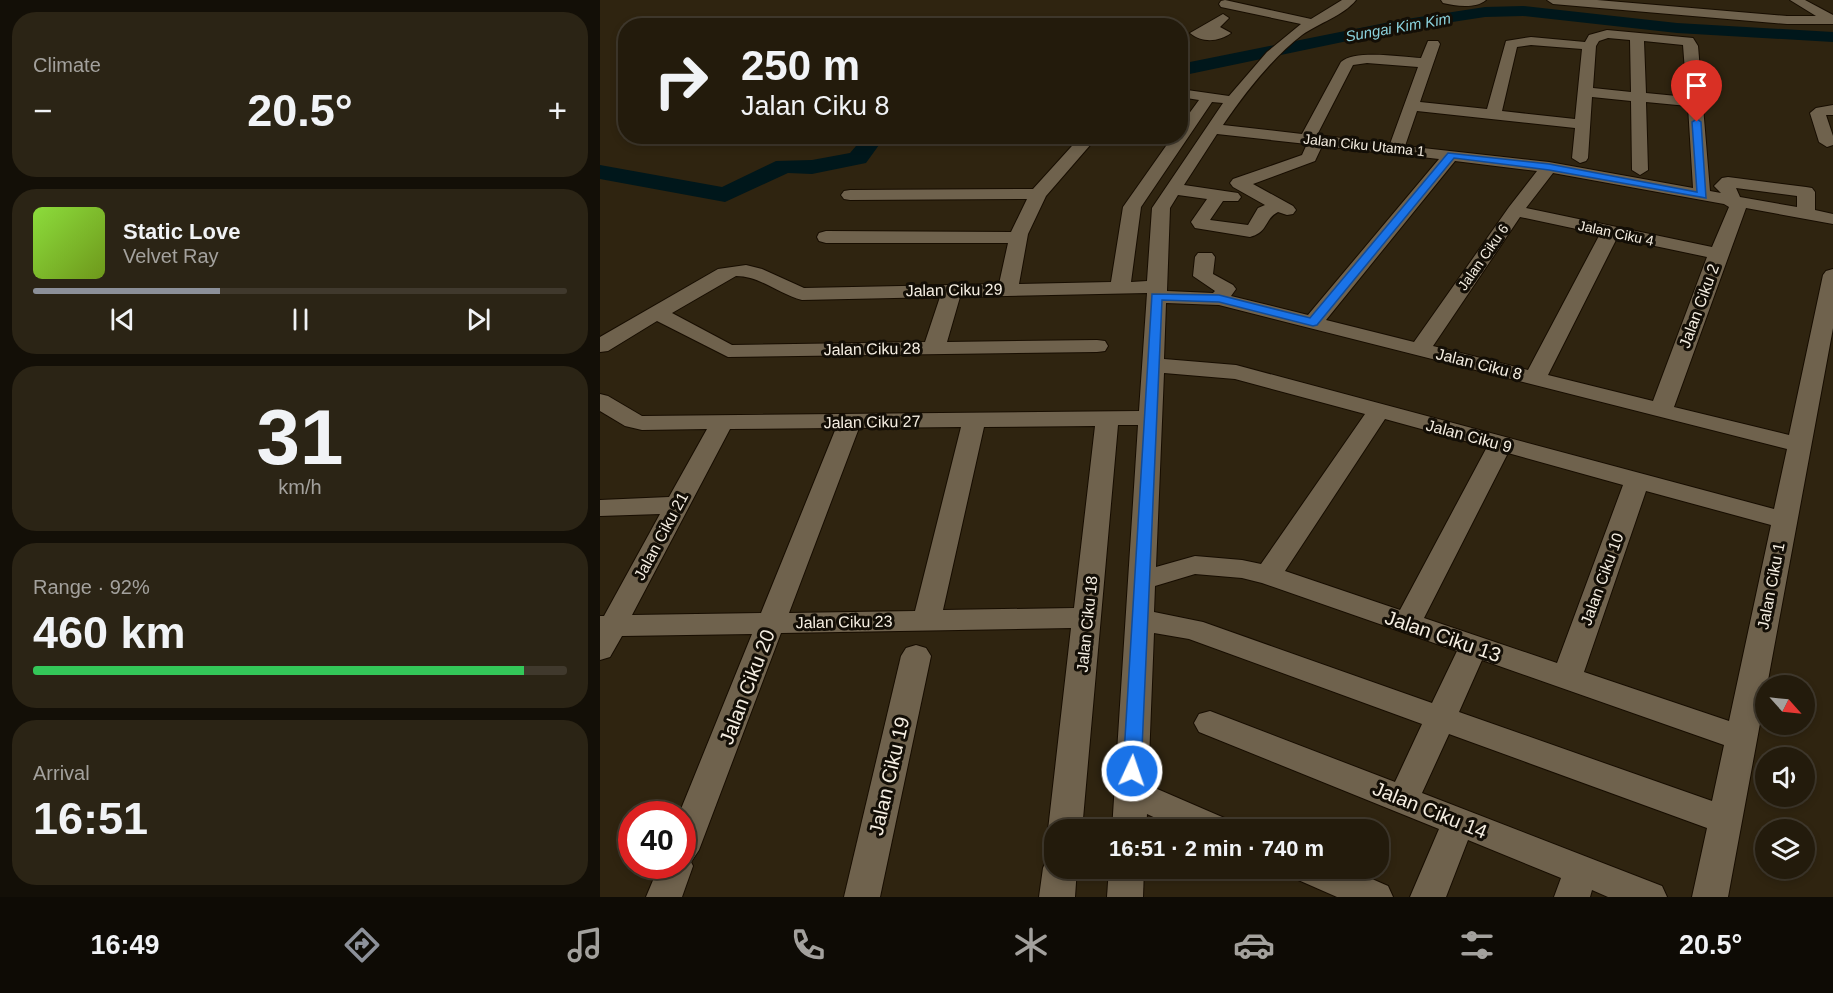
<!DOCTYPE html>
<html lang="en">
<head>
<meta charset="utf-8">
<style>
	body { margin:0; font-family:Helvetica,sans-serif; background:#2b2415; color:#f1f3f6; height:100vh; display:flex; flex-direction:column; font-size:22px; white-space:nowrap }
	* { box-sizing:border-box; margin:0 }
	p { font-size:20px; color:#a3a19d }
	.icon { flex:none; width:33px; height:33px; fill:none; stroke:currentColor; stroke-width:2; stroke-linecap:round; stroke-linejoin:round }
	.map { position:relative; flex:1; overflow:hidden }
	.drawer { display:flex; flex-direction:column; gap:12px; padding:12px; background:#130f07; width:600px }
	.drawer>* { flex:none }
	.top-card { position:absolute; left:18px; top:18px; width:570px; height:126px; border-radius:24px; box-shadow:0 3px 9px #0003,0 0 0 2px #40392d; background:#231b0c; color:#f1f3f6; overflow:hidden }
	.needle { width:39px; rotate:117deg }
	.fabs { position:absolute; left:1155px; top:675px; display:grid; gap:12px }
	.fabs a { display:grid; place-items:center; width:60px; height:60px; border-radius:50%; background:#231b0c; box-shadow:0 3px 9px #0003,0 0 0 2px #40392d; font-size:30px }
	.speed { position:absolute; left:18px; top:801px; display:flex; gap:12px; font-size:30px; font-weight:700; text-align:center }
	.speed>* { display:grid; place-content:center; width:78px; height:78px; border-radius:50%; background:#231b0c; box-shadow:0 3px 9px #0003,0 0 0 2px #40392d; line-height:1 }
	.speed .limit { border:9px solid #d22; background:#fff; color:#111 }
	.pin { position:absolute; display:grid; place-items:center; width:51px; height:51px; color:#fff; margin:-62px -26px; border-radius:50% 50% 50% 0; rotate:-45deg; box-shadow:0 0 6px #0007 }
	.pin .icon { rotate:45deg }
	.me { position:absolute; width:66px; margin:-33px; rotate:3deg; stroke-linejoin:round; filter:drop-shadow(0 0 4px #0008) }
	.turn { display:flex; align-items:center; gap:21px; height:126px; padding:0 24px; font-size:27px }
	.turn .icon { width:78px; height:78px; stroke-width:2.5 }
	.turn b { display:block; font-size:42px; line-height:51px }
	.big { font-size:45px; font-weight:800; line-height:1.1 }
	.drawer .widget { flex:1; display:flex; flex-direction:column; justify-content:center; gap:9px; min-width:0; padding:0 21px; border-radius:24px; background:#2b2415 }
	.drawer .dial { align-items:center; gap:0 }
	.dial b { font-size:78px; line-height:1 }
	.song { display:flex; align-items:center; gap:18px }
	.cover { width:72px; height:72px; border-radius:9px; background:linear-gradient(135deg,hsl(90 70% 55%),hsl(80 70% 35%)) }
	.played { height:6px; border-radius:3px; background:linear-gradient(90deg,#8c9099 35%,#40392d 35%) }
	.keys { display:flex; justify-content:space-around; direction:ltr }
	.heat { display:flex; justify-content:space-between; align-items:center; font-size:33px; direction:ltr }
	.charge { height:9px; border-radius:4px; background:linear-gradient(90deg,#34c759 92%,#40392d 0) }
	.trip { position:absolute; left:444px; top:819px; width:345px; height:60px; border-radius:24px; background:#231b0c; box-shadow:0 3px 9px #0003,0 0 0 2px #40392d; font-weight:800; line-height:60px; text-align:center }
	.tabs { display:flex; height:96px; justify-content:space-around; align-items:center; background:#0e0b05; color:#a3a19d }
	.tabs .icon { width:42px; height:42px }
	.tabs .active { color:#8c9099 }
	.tabs b { font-size:27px; color:#f1f3f6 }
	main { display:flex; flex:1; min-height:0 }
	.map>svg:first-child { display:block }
</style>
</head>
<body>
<main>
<section class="drawer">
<div class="widget"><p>Climate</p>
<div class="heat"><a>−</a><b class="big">20.5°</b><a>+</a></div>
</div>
<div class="widget">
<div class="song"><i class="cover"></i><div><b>Static Love</b><p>Velvet Ray</p></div></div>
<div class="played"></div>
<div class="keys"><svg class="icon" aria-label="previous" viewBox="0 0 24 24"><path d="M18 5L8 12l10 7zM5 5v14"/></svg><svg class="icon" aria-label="pause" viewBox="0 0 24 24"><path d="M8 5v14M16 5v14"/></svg><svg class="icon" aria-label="next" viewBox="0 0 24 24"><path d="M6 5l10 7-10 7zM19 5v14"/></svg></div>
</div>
<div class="widget dial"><b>31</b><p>km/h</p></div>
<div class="widget"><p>Range · 92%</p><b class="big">460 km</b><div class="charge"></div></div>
<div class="widget"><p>Arrival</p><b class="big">16:51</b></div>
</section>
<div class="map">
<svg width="1233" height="897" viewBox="0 0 1233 897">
	<rect width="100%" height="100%" fill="#2f2410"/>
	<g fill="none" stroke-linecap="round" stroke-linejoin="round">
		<g fill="#00171b" fill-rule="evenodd">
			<path d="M923 6 1077 23 1233 32V42L1077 33 923 16 885 17 800 30 580 76V64L800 20 885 7Z"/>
			<path d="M246 136H271L279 145 266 163 212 174 188 173 125 202 0 179V165L122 187 176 161 212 160 250 153 256 146Z"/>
		</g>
		<g stroke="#170d00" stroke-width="2">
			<g id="minor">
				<path d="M625 0 711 19 742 0H756C743 16 719 23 702 35 671 59 645 93 623 125L702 134 741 62C754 49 803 57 821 58L828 41H838L840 44 820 102 887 109 906 41 931 37 985 42 989 35 1007 30 1093 38 1098 46 1110 191 1121 193 1114 186 1122 178 1128 177 1206 187 1212 188 1215 192V210L1233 214V224L1146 208 1074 407 1189 435 1223 275 1226 271 1233 269V328L1128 897H1092L1107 828 849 734 822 793 1062 886 1067 897H1008L992 890 990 897H954L961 878 868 840 846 897H810L839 829 599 732 594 723 599 714 610 711 795 782 822 724 589 639 554 633 548 785 629 820 634 830H581L547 814 546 830H512L538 425H518L482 830H454V841L448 830 471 628 181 633 99 850 91 862 93 866 82 897H46L59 866H82V814H79L152 634 22 636 10 657 0 660V616H4L60 514 0 516V500L69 497 107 429 42 430 25 426 0 411V394L8 396 42 416 539 411 547 293 360 297 347 342 497 340 505 341 508 346 505 351 497 352 128 357 57 321 8 351 0 352V337L118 269 146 265 162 269 204 288 399 284 408 243H226L219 241 217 237 219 233 226 231 411 232 427 199 250 200 244 199 241 195 244 191 250 190 433 189 481 136H498L446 196 428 234 419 284 511 282 523 207 573 136H580V126L599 100 580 97V89L629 96 667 52 701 24 621 7 619 4 621 1ZM1008 38 1030 40 1031 92 993 88 996 46 999 41ZM1044 41 1083 45 1087 97 1046 93ZM931 45 982 49 975 119 902 111 917 47ZM767 63 818 67 790 144 717 135 753 65ZM992 97 1031 101 1032 170 1040 175 1048 170 1046 102 1088 106 1093 188 949 162 805 146 817 111 975 128 972 158 980 163 986 161 988 158ZM612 102 623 103 552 208 547 281 531 282 541 207ZM617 134 707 144 702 155 633 179 630 183 633 187 665 205 658 208 648 225 610 220 623 201H638L641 197 638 193 584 185ZM722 146 839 159 708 315 631 296 636 289 633 285 613 274 615 257 612 253H598L595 257 593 276 615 291 613 293 567 291 570 208 578 195 607 199 591 222 595 228 650 237C669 232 664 219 678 212L687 215 693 214 696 210 693 206 653 184 715 161ZM855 161 937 171 909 207 814 342 726 320ZM953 173 1124 204 1129 207 1112 247 926 208ZM1136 188 1197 196V207L1140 197ZM920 217 1000 234 928 370 833 346ZM1017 238 1107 257 1053 401 948 375ZM136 276C160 276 179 294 202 300L340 297 325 342 132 345 72 313ZM566 303 619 305 1187 449 1174 509 636 365 564 359ZM564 373 635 379 765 414 661 564 642 560 595 556 556 567ZM785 419 887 447 800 610 685 571ZM495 426 474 608 343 610 384 427ZM361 427 315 611 189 613 259 428ZM236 428 161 613 32 615 130 429ZM908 453 1023 485 957 663 824 618ZM1046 491 1171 525 1129 721 984 672ZM595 574 642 578 662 583 857 651 832 703 603 622 554 612 555 586ZM882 660 1124 745 1112 801 859 712Z"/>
				<path d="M841 0H886C876 9 855 6 843 3Z"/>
				<path d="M947 0H997L1187 16H1216L1190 0H1205L1233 15V24H1187L953 4Z"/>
				<path d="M623 14 629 18 620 27 631 33C619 42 602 43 590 33Z"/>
				<path d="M1233 105V115H1226L1233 136V145L1227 147 1219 142 1210 113 1216 108Z"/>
				<path d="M316 645 326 648 331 656 280 897H244L301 656 306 648Z"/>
				<path d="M454 855V868H477L475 897H439L443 868 448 857Z"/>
				<path d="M509 868H544L543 897H507Z"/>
				<path d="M691 868H747L788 886 793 897H737L696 879Z"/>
			</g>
		</g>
		<use href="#minor" fill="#6f624d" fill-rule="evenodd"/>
	</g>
	<path fill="#1a73e8" stroke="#114b97" stroke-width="1.5" d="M1097 119 1101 122 1106 198 949 170 854 158 717 325 713 326 619 302 562 300 541 771 538 776 532 778 525 776 523 771 552 294 619 295 710 318 848 153 949 164 1097 192 1092 122Z"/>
	<g text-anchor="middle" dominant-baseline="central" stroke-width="6" stroke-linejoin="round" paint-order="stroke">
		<g font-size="14" fill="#f4ede1" stroke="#130e06">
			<text transform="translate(764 145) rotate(6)">Jalan Ciku Utama 1</text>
			<text transform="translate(1016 233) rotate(12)">Jalan Ciku 4</text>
			<text transform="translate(883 257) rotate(-55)">Jalan Ciku 6</text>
		</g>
		<g font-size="15" font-style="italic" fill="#8bd2dd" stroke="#130e06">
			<text transform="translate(798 27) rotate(-10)">Sungai Kim Kim</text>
		</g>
		<g font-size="16" fill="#f4ede1" stroke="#130e06">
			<text transform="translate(354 290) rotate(-1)">Jalan Ciku 29</text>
			<text transform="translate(1099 306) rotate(-70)">Jalan Ciku 2</text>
			<text transform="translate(272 349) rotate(-1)">Jalan Ciku 28</text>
			<text transform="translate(879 364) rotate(14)">Jalan Ciku 8</text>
			<text transform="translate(272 422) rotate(-1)">Jalan Ciku 27</text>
			<text transform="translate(869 436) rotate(15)">Jalan Ciku 9</text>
			<text transform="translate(61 536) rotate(-62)">Jalan Ciku 21</text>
			<text transform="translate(1002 579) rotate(-70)">Jalan Ciku 10</text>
			<text transform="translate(1171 586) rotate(-79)">Jalan Ciku 1</text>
			<text transform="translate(244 622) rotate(-1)">Jalan Ciku 23</text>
			<text transform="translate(487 624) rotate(-84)">Jalan Ciku 18</text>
		</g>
		<g font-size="20" fill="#f4ede1" stroke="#130e06">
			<text transform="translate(843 636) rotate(19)">Jalan Ciku 13</text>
			<text transform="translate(147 687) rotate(-69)">Jalan Ciku 20</text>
			<text transform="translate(289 776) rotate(-77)">Jalan Ciku 19</text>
			<text transform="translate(830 810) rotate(22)">Jalan Ciku 14</text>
		</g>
	</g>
</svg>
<div class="fabs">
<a><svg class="needle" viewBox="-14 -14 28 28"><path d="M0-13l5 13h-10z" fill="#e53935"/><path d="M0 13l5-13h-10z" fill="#a3a19d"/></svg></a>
<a><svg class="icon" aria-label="sound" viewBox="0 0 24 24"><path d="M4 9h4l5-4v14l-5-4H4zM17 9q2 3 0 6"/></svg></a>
<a><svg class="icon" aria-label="layers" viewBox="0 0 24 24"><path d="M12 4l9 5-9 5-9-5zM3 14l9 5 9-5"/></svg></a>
</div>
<div class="speed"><div class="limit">40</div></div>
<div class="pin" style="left:1097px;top:122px;background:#d93025"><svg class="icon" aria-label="arrive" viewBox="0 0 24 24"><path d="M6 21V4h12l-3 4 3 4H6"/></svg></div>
<svg class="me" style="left:532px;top:771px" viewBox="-20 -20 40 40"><circle r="17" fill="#1a73e8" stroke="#fff" stroke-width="3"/><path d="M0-11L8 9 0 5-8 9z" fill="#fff"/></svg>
<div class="trip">16:51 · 2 min · 740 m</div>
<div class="top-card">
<div class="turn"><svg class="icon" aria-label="right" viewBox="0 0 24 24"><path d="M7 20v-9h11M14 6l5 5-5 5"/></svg><div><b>250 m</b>Jalan Ciku 8</div></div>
</div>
</div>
</main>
<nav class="tabs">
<b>16:49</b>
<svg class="icon active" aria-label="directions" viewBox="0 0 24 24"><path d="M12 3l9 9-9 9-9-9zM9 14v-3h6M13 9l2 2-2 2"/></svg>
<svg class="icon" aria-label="music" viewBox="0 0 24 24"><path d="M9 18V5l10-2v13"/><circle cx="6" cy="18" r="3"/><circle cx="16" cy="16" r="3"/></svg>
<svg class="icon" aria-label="phone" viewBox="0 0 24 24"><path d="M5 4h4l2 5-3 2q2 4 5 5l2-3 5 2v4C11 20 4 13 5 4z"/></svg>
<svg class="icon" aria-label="climate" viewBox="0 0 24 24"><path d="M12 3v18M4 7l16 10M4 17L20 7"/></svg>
<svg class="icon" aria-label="car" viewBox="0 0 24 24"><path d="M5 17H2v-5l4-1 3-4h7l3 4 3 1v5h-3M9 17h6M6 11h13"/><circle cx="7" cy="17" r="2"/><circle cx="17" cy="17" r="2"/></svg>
<svg class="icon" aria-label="filters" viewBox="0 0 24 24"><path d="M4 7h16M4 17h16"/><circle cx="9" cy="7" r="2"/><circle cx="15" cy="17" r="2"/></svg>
<b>20.5°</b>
</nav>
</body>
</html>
